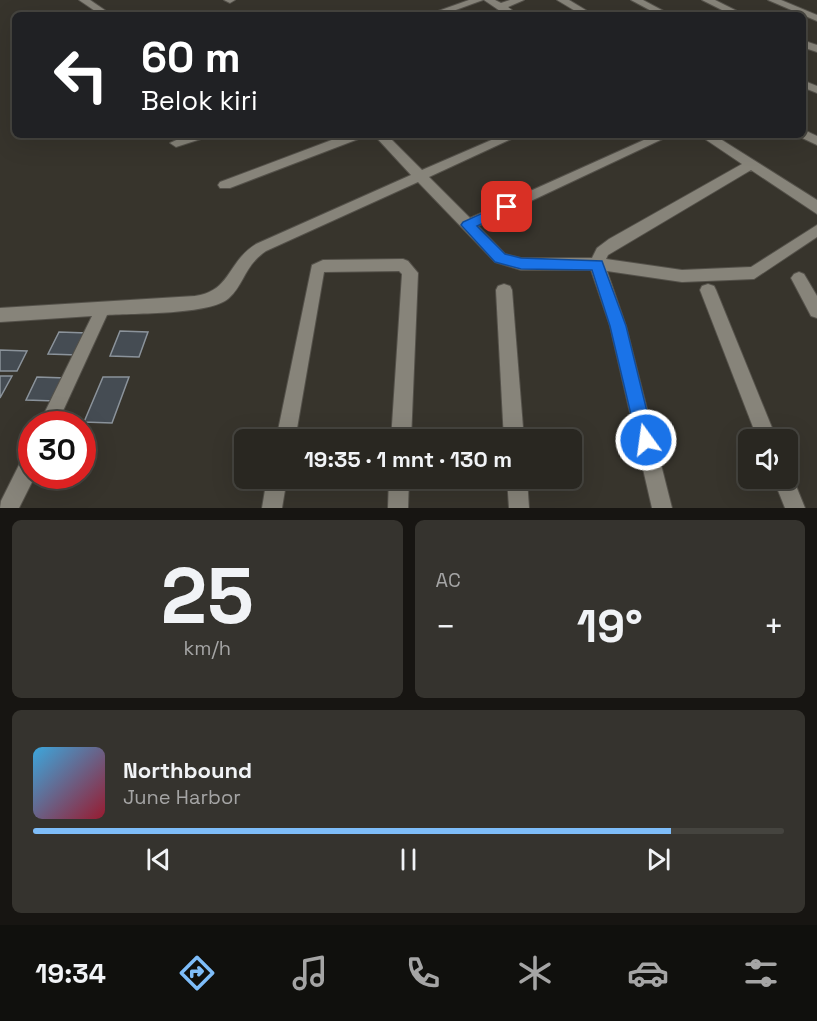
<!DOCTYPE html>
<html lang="id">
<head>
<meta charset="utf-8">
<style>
	body { margin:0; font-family:"Space Grotesk",sans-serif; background:#35332e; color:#f1f3f6; height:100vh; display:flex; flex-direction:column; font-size:22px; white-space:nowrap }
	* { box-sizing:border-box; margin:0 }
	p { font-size:20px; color:#a5a5a5 }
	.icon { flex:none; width:33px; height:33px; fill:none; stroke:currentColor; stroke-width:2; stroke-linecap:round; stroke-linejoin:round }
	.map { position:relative; height:508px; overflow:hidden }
	.side { display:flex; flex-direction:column; gap:12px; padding:12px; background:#171512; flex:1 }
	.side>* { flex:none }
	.top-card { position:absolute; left:12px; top:12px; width:794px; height:126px; border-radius:9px; box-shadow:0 6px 24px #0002,0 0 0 2px #45443f; background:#202124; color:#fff; overflow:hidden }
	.controls { position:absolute; left:738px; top:429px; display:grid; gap:12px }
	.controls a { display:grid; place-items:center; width:60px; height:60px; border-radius:9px; background:#292721; box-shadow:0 6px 24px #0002,0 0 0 2px #45443f; font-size:30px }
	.speed { position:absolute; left:18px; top:411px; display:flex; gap:12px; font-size:30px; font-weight:700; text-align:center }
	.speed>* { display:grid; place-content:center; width:78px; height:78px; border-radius:50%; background:#292721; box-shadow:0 6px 24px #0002,0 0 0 2px #45443f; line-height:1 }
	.speed .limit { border:9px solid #d22; background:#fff; color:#111 }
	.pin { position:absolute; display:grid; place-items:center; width:51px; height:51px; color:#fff; margin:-26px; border-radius:12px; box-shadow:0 3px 9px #0006 }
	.me { position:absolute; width:66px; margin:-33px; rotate:346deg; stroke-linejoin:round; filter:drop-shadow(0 0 4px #0008) }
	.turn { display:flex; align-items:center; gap:21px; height:126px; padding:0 30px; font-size:27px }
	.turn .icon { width:78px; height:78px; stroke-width:2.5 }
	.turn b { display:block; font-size:42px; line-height:51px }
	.big { font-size:45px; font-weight:800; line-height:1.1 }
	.side .widget { flex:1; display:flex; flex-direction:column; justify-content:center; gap:9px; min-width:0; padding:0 21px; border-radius:9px; background:#35332e }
	.side .dial { align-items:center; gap:0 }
	.dial b { font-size:78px; line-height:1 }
	.song { display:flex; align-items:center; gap:18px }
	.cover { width:72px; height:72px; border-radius:9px; background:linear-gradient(135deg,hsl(200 70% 55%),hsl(350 70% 35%)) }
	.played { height:6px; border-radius:3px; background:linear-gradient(90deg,#7ebdf9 85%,#45443f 85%) }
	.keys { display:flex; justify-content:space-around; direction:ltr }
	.heat { display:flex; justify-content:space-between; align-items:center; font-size:33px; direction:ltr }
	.side .tiles { flex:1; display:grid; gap:12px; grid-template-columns:1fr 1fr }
	.widget:last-child { grid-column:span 2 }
	.trip { position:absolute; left:234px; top:429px; width:348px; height:60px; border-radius:9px; background:#292721; box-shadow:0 6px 24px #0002,0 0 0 2px #45443f; font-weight:800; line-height:60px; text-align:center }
	.tabs { display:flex; height:96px; justify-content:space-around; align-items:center; background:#10100d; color:#a5a5a5 }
	.tabs .icon { width:42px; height:42px }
	.tabs .active { color:#7ebdf9 }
	.tabs b { font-size:27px; color:#f1f3f6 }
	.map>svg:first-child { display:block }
</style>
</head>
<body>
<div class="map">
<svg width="817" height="508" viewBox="0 0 817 508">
	<rect width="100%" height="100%" fill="#37342c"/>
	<g fill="#454c53" stroke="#8b939b" stroke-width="1.5">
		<path d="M120 331 148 332 139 357 110 356Z"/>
		<path d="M59 332 87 333 77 355 48 354Z"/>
		<path d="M0 350 27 351 17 371H0Z"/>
		<path d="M0 376H12L0 398Z"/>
		<path d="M37 377 66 378 56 401 26 400Z"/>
		<path d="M103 377H129L112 423 84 422Z"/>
	</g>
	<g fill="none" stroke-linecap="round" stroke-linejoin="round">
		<g stroke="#54514a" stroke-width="2">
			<g id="minor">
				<path d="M79 0H90L112 15H101Z"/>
				<path d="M224 0H235L230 3Z"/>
				<path d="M469 0H483L442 15H427Z"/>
				<path d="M484 0H495L501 3 510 0H524L508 7 518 15H506Z"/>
				<path d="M557 0H569L594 15H582Z"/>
				<path d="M631 0H643L671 15H659Z"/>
				<path d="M702 0H715L745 15H732Z"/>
				<path d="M768 0H781L817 15V21Z"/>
				<path d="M802 40 817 45V52L802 47Z"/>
				<path d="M802 80 817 86V93L802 87Z"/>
				<path d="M802 129 817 136V145L798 136 802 135Z"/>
				<path d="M187 135H206L204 138 176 147 170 143Z"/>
				<path d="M345 135H363L361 138 230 188H220L218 185 220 182Z"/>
				<path d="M374 135H387L422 170 503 135H520L429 177 470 218 655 135H671L478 226 505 254 521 258H592L597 248 609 239 742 164 699 135H714L817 200V214L751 170 608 255 606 259 682 270 751 267 817 225V237L754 279 682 282 607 271 626 326 672 508H652L610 326 591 270H521L495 262 418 182 266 251C244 266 245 283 229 298 211 315 134 313 107 315L57 424H39L92 316 0 322V308L195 296C231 291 227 262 256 244L411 175Z"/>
				<path d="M403 259 408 261 418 273 411 440H391L402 274 399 271 324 272 295 440H276L312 265 323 260Z"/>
				<path d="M799 272 804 274 817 296V318L811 316 791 278 794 274Z"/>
				<path d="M504 284 510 286 512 290 524 440H504L496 290 498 286Z"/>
				<path d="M708 284 714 286 716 290 777 440H758L700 290 702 286Z"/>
				<path d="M32 451V476H35L19 508H0L1 501 25 453Z"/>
				<path d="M788 470 790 471 805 508H785L773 478H788Z"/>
				<path d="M267 478H287L282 508H262Z"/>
				<path d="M389 478H409L408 508H388Z"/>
				<path d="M507 478H527L529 508H509Z"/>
			</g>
		</g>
		<use href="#minor" fill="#87847a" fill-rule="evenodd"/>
	</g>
	<path fill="#1a73e8" stroke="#114b97" stroke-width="1.5" d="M507 202 512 204 514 207 512 210 477 226 505 254 521 258 602 261 626 326 654 440 652 446 646 448 639 446 637 440 610 326 592 270 521 269 495 262 461 225 463 222Z"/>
</svg>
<div class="controls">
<a><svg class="icon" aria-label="sound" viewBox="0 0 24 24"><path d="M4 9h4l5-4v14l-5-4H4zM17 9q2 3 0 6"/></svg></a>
</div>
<div class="speed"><div class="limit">30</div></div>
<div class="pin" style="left:507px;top:207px;background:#d93025"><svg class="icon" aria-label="arrive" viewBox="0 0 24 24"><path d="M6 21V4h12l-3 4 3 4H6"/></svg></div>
<svg class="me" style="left:646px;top:440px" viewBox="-20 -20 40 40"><circle r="17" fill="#1a73e8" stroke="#fff" stroke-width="3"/><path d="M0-11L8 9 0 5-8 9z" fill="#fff"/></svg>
<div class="trip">19:35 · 1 mnt · 130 m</div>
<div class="top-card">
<div class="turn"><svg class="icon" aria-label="left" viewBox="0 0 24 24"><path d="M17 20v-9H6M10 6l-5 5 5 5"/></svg><div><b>60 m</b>Belok kiri</div></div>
</div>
</div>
<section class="side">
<div class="tiles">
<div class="widget dial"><b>25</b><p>km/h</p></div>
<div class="widget"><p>AC</p>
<div class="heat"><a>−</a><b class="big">19°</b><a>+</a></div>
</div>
<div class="widget">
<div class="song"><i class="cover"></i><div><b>Northbound</b><p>June Harbor</p></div></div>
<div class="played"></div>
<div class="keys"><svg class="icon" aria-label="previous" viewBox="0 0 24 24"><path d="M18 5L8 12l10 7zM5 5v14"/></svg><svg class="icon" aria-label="pause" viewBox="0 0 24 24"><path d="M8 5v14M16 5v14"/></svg><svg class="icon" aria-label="next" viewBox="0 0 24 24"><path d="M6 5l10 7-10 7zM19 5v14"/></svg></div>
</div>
</div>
</section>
<nav class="tabs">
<b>19:34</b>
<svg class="icon active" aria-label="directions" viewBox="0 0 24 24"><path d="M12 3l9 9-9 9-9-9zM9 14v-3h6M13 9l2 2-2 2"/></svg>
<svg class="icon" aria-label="music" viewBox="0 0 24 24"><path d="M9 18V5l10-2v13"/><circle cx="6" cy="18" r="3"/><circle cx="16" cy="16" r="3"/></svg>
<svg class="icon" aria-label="phone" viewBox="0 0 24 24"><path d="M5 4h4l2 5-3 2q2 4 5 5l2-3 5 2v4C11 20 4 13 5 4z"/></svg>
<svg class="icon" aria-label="climate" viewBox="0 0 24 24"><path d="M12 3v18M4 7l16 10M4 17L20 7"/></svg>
<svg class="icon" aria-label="car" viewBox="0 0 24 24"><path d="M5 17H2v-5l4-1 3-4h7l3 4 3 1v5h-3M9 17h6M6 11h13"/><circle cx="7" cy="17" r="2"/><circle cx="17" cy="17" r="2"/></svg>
<svg class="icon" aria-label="filters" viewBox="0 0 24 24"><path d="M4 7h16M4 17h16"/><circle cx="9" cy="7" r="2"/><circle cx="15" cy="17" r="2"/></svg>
</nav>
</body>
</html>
